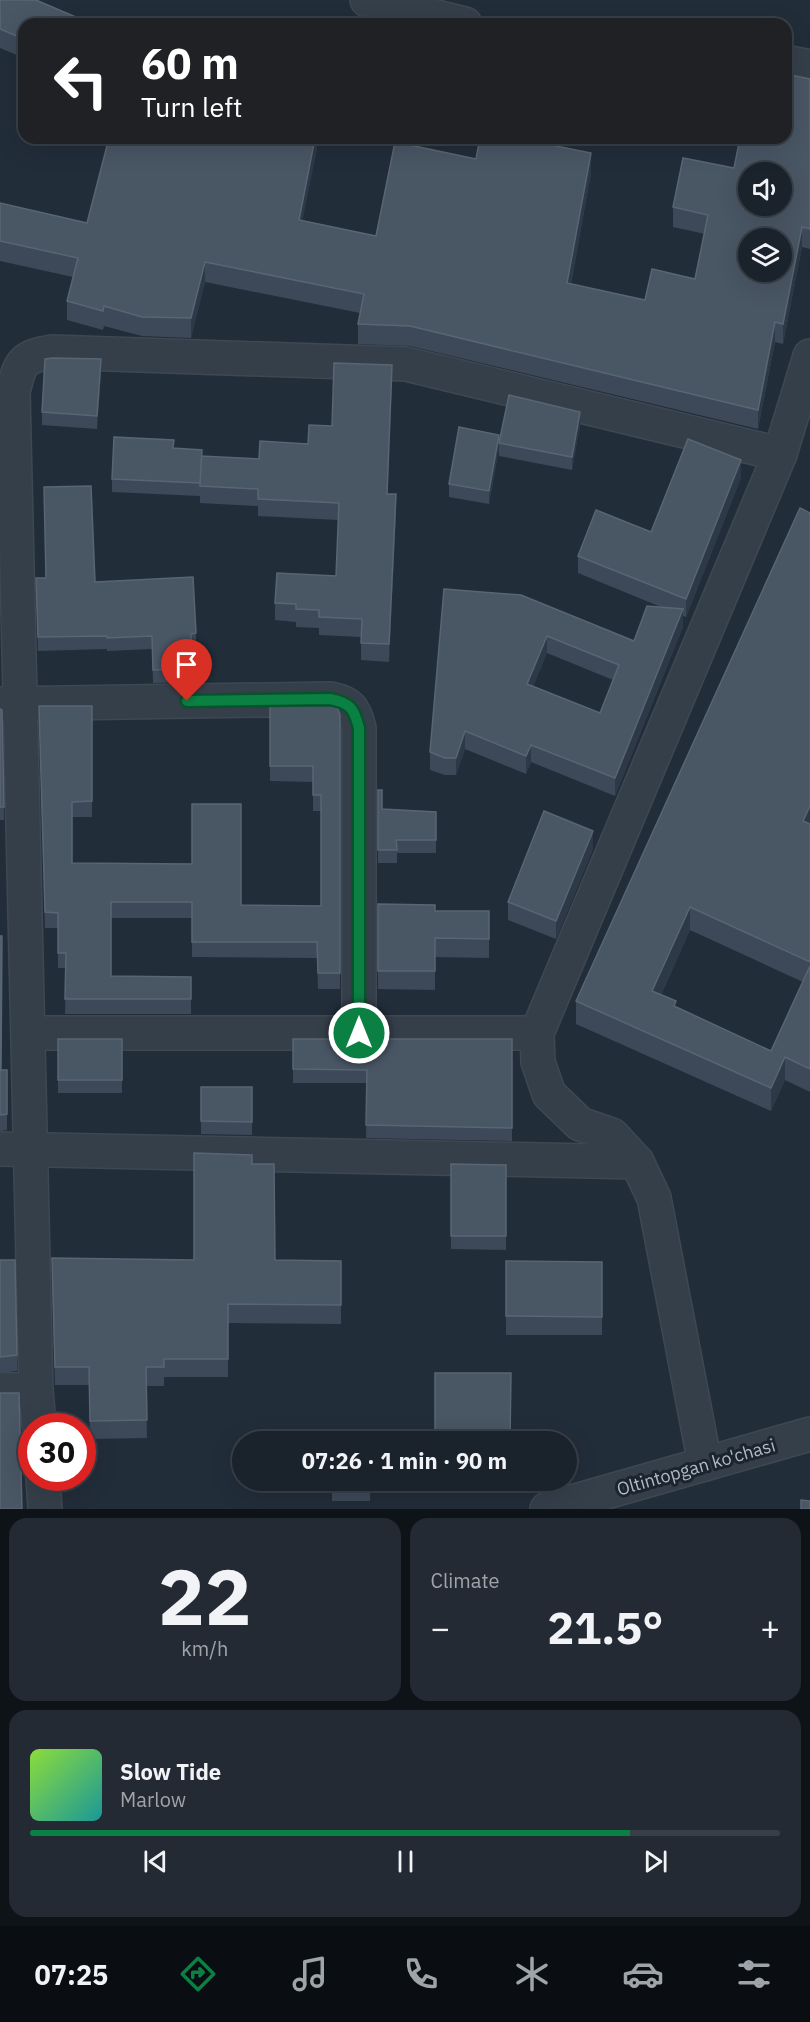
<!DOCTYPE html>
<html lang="en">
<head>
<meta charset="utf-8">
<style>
	body { margin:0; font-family:"IBM Plex Sans",sans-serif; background:#232a34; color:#f1f3f6; height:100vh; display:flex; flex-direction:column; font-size:22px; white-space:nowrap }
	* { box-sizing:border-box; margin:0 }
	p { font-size:20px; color:#9fa4a9 }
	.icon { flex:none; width:33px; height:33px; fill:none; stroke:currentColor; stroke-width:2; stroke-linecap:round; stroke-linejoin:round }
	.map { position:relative; height:1509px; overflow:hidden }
	.side { display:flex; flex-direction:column; gap:9px; padding:9px; background:#0e1318; flex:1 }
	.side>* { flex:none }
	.banner { position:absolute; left:18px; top:18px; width:774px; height:126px; border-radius:18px; box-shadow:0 6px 24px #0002,0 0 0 2px #383f48; background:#202124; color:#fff; overflow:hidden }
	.controls { position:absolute; left:738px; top:162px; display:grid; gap:12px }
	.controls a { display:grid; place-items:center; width:54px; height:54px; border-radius:50%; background:#1a222c; box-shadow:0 6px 24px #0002,0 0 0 2px #383f48; font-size:30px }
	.speed { position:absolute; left:18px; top:1413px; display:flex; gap:12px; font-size:30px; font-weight:700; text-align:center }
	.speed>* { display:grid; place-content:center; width:78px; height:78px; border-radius:50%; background:#1a222c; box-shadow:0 6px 24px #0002,0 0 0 2px #383f48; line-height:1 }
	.speed .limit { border:9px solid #d22; background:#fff; color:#111 }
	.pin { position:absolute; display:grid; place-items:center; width:51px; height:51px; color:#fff; margin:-62px -26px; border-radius:50% 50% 50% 0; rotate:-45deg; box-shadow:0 0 6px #0007 }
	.pin .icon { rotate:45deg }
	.me { position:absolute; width:66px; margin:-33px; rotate:0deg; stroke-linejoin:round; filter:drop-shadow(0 0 4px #0008) }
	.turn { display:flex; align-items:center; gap:21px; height:126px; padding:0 24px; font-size:27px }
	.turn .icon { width:78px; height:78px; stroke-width:2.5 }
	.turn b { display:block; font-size:42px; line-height:51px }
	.big { font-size:45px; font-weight:800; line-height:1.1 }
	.side .card { flex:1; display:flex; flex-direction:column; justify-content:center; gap:9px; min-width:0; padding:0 21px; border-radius:18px; background:#232a34 }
	.side .dial { align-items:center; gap:0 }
	.dial b { font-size:78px; line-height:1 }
	.song { display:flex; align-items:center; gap:18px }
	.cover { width:72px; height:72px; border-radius:9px; background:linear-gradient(135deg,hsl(90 70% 55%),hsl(180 70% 35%)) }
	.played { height:6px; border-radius:3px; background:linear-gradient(90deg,#0b8043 80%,#383f48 80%) }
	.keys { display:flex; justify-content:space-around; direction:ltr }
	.heat { display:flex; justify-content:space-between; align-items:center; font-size:33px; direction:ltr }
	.side .tiles { flex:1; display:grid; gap:9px; grid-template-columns:1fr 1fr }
	.card:last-child { grid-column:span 2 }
	.trip { position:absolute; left:232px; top:1431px; width:345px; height:60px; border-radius:30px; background:#1a222c; box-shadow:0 6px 24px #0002,0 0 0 2px #383f48; font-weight:800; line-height:60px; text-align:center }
	.tabs { display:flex; height:96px; justify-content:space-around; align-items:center; background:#0a0e12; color:#9fa4a9 }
	.tabs .icon { width:42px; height:42px }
	.tabs .on { color:#0b8043 }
	.tabs b { font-size:27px; color:#f1f3f6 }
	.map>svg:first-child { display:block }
</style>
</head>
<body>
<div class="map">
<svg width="810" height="1509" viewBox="0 0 810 1509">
	<rect width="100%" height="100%" fill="#222d3a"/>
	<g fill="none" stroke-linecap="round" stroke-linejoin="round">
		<g stroke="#3e4853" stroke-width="36">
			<g id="minor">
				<path d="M367 0 465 24"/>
				<path d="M786 62 810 67"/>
				<path d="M0 704 330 699C350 703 354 708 359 728V1033"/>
				<path d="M28 1033H537"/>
				<path d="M0 1149 637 1162"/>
				<path d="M0 1390H36"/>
				<path d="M39 1426 36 1390 13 392C20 363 21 357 52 352L406 364 780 454"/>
				<path d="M705 1464 654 1198 637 1162 612 1135 580 1124 549 1094 538 1062 537 1033 780 454 810 356"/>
				<path d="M43 1478 45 1509"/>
				<path d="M547 1509 810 1434"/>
			</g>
		</g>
		<use href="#minor" stroke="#353f4a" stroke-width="33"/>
	</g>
	<g fill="#3d4958" fill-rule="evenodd">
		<path d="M0 0 24 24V58L0 48Z"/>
		<path d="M810 79V249L802 247 783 344 775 342 758 429 410 346 358 344V324L360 313 205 282 191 338 142 336 104 326 103 330 67 320V301L73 277 0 261V203L87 223 317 138V148L302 220 376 236 476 159 526 138V140L591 173 571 284 645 300 695 279 705 234 673 227V207L734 168Z"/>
		<path d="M101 372 97 429 42 425V412Z"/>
		<path d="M392 382 387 494 396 512 389 662 361 660V637L319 635V628L296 627V622L275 620V603L336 576 338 520 258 516V506L200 503V494V496L112 492V479L174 448 202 456 259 459 308 444Z"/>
		<path d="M580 425 572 470 499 456V443Z"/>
		<path d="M499 448 489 504 449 497V484Z"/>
		<path d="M741 478 686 617 683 616V627L615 796 531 762 526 774 465 749 456 775H445L430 770V752L444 589 634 641 661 607 578 573V556L651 532ZM547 653 613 680 600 713 533 686Z"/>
		<path d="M810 513V1092L785 1080 771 1111 576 1024V1001ZM690 930 803 982 771 1051 676 1007 661 995Z"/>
		<path d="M36 578 95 582 196 633V647H192V682L153 683 152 649 107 651V649L38 651Z"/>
		<path d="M270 703 340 715V989H318L317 958 192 957V918H111V976L191 977V1014H65L66 968H58V928H45L39 706H92V817H72V863L241 905 321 906V811H313V782L270 781Z"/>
		<path d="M0 709 2 710 4 820H0Z"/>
		<path d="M378 790 382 809 436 812V853H397V863H378Z"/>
		<path d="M593 849 556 939 508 920V902Z"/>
		<path d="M378 904 435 911H489V958L435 957V990L378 989Z"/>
		<path d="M0 936 1 1070H7V1130L0 1131Z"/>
		<rect x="58" y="1039" width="64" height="54"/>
		<path d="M293 1039H512V1141L366 1138 367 1083H293Z"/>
		<path d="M201 1087H252V1135L201 1134Z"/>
		<path d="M252 1164 275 1260 341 1261V1324L228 1323V1377H164V1386H146L147 1438 90 1439 89 1385H55L52 1277 194 1260Z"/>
		<path d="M451 1164 506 1165V1250L451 1249Z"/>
		<path d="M0 1260 17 1355V1371L0 1373Z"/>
		<path d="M506 1261 602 1262V1335H506Z"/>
		<path d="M435 1373H511L510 1442H435Z"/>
		<rect x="332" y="1480" width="38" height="21"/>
	</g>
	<g fill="#2d3947">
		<path d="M315 138H317V148L299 239V220Z"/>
		<path d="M591 153V173L567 303V283Z"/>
		<path d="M802 227V247L783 344V324Z"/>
		<path d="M205 262V282L191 338V318Z"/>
		<path d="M775 322V342L758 429V410Z"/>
		<path d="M101 359V372L97 429V416Z"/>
		<path d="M392 365V382L387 511V494Z"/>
		<path d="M580 412V425L572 470V457Z"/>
		<path d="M499 435V448L489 504V491Z"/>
		<path d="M741 460V478L686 617V599Z"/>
		<path d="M396 494V512L389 662V644Z"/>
		<path d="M683 609V627L615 796V778Z"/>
		<path d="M547 636V653L527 702V684Z"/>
		<path d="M465 731V749L456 775V758Z"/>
		<path d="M531 745V762L526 774V756Z"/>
		<path d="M810 806V829L803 821Z"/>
		<path d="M593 831V849L556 939V921Z"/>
		<path d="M690 907V930L652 1014V991Z"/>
		<path d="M785 1057V1080L771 1111V1088Z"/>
	</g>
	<g fill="#495664" stroke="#596573" stroke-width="1.5" fill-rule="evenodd">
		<path d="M0 0H36L92 24H24V39L0 29Z"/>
		<path d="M786 74 810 79V229L802 227 783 324 775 322 758 410 410 326 358 324 364 294 205 262 191 318 142 317 104 306 103 311 67 301 78 258 0 241V203L87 223 109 138H315L299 220 376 236 395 142 476 159 480 138H523L522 139 591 153 567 283 645 300 652 269 695 279 708 215 673 207 683 158 734 168 740 138H786ZM748 172H782V206H748ZM748 238H782V272H748Z"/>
		<path d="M53 358 101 359 97 416 42 412 45 359Z"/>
		<path d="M334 363 392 365 387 494H396L389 644 361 643 362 619 319 617V610L296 609V604L275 603 277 573 336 576 339 503 258 499V489L200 486 201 456 259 459 260 441 308 444 309 425 332 426Z"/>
		<path d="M509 395 580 412 572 457 499 443Z"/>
		<path d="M459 427 499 435 489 491 449 484Z"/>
		<path d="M114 437 174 440 173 448 202 450 200 483 112 479Z"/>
		<path d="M688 439 741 460 686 599 578 556 596 510 651 532Z"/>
		<path d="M91 486 95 582 193 577 196 633 191 634 192 669 153 670 152 636 107 638V636L38 637 36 578H46L44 487Z"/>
		<path d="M800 508 810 513V806L803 821 810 824V962L690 907 652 991 676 1001 674 1006 771 1051 810 966V1069L785 1057 771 1088 576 1001Z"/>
		<path d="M444 589 521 595 634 641 647 606 683 609 615 778 531 745 526 756 465 731 456 758H445L430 752ZM547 636 619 665 600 713 527 684Z"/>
		<path d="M328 702 336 705 340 715V973H318L317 942H192V902H111V976L191 977V999H65L66 953H58V913L45 912 39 706H92V801L72 802V863L192 864V804H241V905L321 906V795H313V766H270V703Z"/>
		<path d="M0 709 2 710 4 807H0Z"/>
		<path d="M378 790H382V809L436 812V840H396L397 850H378Z"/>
		<path d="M544 811 593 831 556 921 508 902Z"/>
		<path d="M378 904 435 905V911H489V939L435 938V971H378Z"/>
		<path d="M0 936H2L1 1070H7V1114L0 1115Z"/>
		<rect x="58" y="1039" width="64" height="41"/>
		<path d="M293 1039H512V1128L366 1125 367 1070 293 1069Z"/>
		<path d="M201 1087H252V1122L201 1121Z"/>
		<path d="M194 1153 252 1155V1164H274L275 1260 341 1261V1305L228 1304V1359H164V1367H146L147 1420 90 1421 89 1367H55L52 1258 194 1260Z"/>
		<path d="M451 1164 506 1165V1236H451Z"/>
		<path d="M0 1260H15L17 1355 0 1357Z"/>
		<path d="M506 1261 602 1262V1317L506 1316Z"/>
		<path d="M435 1373H511L510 1441 435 1440Z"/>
		<path d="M0 1393H19L22 1509H0Z"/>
		<rect x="332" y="1432" width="37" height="10"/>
		<rect x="332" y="1480" width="38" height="8"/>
		<path d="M801 1500 810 1501V1509H801Z"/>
	</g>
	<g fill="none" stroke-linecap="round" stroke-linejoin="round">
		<g stroke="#07532c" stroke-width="15">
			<path id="route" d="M187 701 330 699C350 703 354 708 359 728V1033"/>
		</g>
		<use href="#route" stroke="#0b8043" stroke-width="10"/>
	</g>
	<g text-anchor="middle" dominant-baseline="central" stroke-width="6" stroke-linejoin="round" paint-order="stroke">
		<g font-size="18" fill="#b0bac6" stroke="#1b242f">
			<text transform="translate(696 1467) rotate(-16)">Oltintopgan ko'chasi</text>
		</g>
	</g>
</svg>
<div class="controls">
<a><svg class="icon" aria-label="sound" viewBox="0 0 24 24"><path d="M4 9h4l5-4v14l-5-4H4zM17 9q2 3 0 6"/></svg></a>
<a><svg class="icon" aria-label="layers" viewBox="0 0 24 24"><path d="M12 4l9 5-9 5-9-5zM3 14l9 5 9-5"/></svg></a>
</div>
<div class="speed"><div class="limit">30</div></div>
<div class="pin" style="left:187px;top:701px;background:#d93025"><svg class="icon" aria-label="arrive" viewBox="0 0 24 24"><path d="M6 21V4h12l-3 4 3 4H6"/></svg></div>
<svg class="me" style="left:359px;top:1033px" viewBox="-20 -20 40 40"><circle r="17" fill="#0b8043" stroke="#fff" stroke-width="3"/><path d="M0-11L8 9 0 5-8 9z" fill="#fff"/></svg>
<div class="trip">07:26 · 1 min · 90 m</div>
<div class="banner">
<div class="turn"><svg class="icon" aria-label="left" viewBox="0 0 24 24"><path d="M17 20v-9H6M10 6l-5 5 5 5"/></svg><div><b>60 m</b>Turn left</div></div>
</div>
</div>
<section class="side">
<div class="tiles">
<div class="card dial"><b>22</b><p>km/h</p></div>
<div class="card"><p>Climate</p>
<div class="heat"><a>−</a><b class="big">21.5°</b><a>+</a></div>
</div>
<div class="card">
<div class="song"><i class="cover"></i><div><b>Slow Tide</b><p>Marlow</p></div></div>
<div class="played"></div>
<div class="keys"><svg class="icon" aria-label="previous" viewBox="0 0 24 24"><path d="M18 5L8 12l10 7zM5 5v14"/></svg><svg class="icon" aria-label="pause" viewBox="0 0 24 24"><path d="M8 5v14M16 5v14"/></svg><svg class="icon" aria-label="next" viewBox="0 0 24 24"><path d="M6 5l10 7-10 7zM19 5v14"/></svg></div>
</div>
</div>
</section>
<nav class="tabs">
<b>07:25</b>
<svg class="icon on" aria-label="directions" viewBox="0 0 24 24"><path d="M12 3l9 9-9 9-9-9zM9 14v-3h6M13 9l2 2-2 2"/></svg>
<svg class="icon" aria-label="music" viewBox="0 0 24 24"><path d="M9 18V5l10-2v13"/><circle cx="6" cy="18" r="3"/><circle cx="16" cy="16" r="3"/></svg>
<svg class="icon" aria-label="phone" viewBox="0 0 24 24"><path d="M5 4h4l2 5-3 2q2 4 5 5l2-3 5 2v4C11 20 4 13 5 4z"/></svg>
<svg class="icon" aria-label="climate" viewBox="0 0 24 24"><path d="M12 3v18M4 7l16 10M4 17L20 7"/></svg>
<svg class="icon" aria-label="car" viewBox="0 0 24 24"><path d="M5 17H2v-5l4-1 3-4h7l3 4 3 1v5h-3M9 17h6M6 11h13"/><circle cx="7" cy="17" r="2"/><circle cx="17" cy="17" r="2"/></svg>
<svg class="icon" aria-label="filters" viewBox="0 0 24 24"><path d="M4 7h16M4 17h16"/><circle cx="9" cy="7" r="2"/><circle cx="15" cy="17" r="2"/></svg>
</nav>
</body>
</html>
